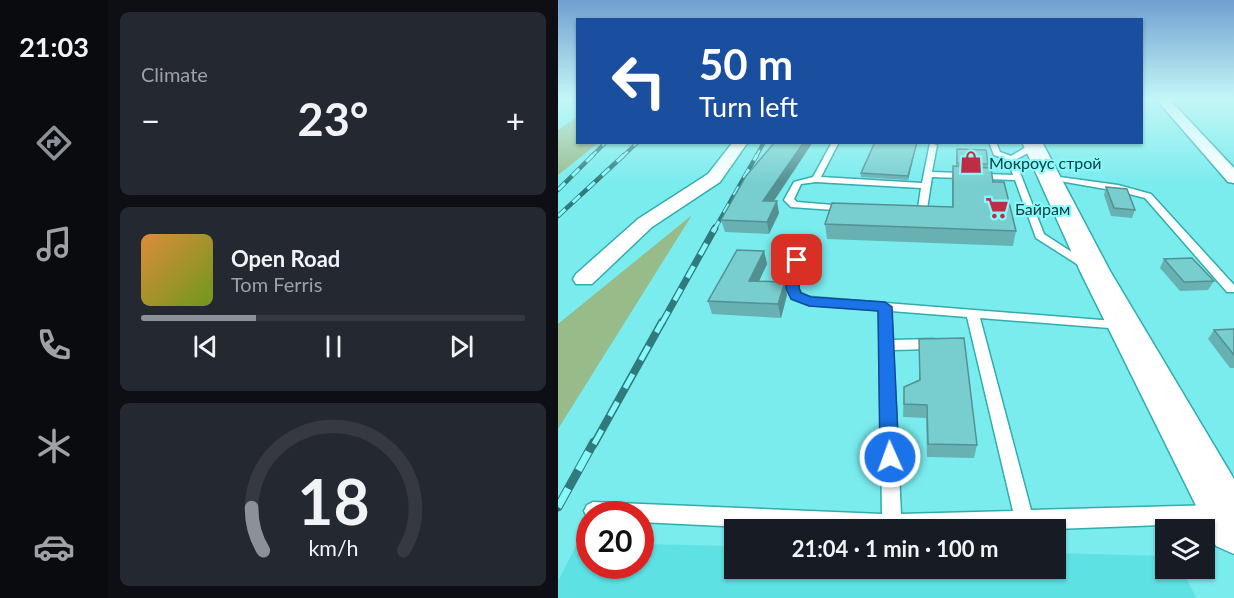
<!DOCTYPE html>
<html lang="en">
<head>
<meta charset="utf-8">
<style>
	body { margin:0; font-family:Lato,sans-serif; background:#242831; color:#f1f3f6; height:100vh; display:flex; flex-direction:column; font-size:22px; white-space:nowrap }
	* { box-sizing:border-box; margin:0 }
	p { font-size:20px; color:#9ea1a6 }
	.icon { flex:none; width:33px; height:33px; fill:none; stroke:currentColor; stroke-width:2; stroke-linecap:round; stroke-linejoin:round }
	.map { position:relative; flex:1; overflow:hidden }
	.side { display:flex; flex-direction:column; gap:12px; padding:12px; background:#0d0f14; width:450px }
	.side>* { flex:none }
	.top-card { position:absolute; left:18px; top:18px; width:567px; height:126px; border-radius:0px; box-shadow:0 2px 4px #0004; background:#1a4fa0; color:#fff; overflow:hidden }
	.fabs { position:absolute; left:597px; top:519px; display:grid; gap:12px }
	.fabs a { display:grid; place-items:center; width:60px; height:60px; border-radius:0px; background:#171b24; box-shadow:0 2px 4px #0004; font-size:30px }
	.speed { position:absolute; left:18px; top:501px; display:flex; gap:12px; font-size:30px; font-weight:700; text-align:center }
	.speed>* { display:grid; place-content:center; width:78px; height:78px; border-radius:50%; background:#171b24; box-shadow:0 2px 4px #0004; line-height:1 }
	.speed .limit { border:9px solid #d22; background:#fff; color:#111 }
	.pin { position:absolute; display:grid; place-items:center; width:51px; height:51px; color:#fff; margin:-26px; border-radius:12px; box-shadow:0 3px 9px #0006 }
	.me { position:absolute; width:66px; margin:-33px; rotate:358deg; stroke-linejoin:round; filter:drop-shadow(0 0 4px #0008) }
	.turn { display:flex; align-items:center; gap:21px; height:126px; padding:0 24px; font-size:27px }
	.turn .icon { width:78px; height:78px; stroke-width:2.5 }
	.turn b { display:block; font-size:42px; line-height:51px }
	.big { font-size:45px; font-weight:700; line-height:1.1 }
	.side .widget { flex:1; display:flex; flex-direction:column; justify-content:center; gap:9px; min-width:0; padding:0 21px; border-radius:9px; background:#242831 }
	.side .dial { align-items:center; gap:0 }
	.dial svg { height:156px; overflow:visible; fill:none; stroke:#363941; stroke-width:7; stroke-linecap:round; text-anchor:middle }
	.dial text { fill:#f1f3f6; stroke:none }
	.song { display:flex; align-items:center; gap:18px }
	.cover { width:72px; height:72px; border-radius:9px; background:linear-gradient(135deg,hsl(30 70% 55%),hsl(80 70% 35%)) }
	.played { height:6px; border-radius:3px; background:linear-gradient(90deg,#8c9099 30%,#363941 30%) }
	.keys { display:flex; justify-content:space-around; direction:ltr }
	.heat { display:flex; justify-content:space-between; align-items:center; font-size:33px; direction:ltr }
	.trip { position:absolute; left:166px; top:519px; width:342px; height:60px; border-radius:0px; background:#171b24; box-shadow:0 2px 4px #0004; font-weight:700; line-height:60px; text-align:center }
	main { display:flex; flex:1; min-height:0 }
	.menu { display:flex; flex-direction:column; width:108px; justify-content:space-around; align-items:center; background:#090b0e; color:#9ea1a6 }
	.menu .icon { width:42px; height:42px }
	.menu .active { color:#8c9099 }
	.menu b { font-size:27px; color:#f1f3f6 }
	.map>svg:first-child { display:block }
</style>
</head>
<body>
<main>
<nav class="menu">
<b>21:03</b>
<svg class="icon active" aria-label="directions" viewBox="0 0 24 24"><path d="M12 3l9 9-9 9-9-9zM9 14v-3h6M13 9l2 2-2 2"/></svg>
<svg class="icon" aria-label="music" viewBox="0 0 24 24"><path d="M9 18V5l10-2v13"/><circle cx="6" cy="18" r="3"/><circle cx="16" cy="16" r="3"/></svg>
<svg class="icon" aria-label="phone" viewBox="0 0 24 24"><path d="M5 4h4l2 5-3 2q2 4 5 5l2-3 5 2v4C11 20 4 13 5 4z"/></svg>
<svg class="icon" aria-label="climate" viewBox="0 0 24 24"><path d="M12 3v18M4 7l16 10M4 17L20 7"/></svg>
<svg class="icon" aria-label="car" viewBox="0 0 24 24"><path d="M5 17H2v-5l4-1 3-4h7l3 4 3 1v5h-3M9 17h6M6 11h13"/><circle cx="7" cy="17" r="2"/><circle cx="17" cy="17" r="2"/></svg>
</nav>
<section class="side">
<div class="widget"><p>Climate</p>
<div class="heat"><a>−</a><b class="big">23°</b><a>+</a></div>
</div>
<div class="widget">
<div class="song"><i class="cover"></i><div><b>Open Road</b><p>Tom Ferris</p></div></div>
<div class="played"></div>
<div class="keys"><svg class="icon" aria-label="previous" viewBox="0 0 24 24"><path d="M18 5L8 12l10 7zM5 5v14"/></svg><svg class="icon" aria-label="pause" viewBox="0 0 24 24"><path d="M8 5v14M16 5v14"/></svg><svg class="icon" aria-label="next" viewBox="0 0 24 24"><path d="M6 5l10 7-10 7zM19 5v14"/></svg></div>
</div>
<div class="widget dial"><svg viewBox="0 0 100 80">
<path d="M14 69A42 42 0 1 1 86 69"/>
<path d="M14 69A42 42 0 0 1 8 47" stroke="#8c9099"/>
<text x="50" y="56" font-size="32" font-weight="700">18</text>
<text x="50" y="72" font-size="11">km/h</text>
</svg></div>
</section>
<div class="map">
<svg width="676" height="598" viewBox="0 0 676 598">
	<rect width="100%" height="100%" fill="#7aecee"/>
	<path fill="#5ee1e3" d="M20 542 31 543 32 566H82L83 544 177 546V568H498V553L607 556 608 568 624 569 638 598H0V581Z"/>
	<g fill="#97bb89">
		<path d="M19 117 20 142 40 143 0 175V130Z"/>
		<path d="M134 215 0 429V324Z"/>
	</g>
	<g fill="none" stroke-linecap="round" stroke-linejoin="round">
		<g stroke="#31acaf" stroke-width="3">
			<g id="lane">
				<path d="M274 142H281L263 177 364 183 372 143 379 145 374 172 455 175 450 160 436 155 431 142H438L442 152 453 156 473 144H479V148L457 160 486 234 535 266 533 268H525L478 238 457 180 374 177 369 209 355 216 350 213 360 208 363 188 258 182 243 184 236 199 239 202 287 206 292 209 290 211 233 207 226 200 236 182 255 177Z"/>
				<path d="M487 175 560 185 593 194 676 285V292H669L587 198 559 191 490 179H487Z"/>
				<path d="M239 257 244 260 240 288 243 293 252 297 569 322 570 325 569 328 564 329 422 318 473 510 659 505 666 507 668 514 666 521 659 523 469 530H246L82 522V514H32V519L29 517 26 511 29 505 35 502 324 514 321 310 251 305 234 299 228 288 234 260ZM333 311 409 317 455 511 343 514 335 350 375 349 380 347 382 344 380 341 375 339 335 340Z"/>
			</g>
		</g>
		<g stroke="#31acaf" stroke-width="3">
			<g id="street">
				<path d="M598 99H611L676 168V183L670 182Z"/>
				<path d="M175 142H190L162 182 94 227 34 284H18L15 279 18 274 80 219 150 174Z"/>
			</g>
		</g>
		<g stroke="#31acaf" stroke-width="3">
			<path id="secondary" d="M464 142H484L552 271 676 479V554L658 546 522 271Z"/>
		</g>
		<use href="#lane" fill="#fff" fill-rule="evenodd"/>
		<use href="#street" fill="#fff" fill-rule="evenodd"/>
		<use href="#secondary" fill="#fff" fill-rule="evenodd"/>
		<g stroke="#317a7b" stroke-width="4">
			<g id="rail-far4">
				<path d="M33 157 48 142"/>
				<path d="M64 157 80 142"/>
				<path d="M198 157 206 142"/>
			</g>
		</g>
		<g stroke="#317a7b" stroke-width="4.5">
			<g id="rail-far3">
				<path d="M0 190 35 155"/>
				<path d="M0 216 66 155"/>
				<path d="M156 230 199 155"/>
			</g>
		</g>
		<g stroke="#317a7b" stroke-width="7">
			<path id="rail-far2" d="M104 323 157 228"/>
		</g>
		<g stroke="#317a7b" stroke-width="8">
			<path id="rail-far1" d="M36 444 104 322"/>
		</g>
		<g stroke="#317a7b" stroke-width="9">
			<path id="rail" d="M0 507 36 442"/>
		</g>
		<use href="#rail-far4" stroke="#88f9fb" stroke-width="2" stroke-dasharray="8" stroke-linecap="butt"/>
		<use href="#rail-far3" stroke="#88f9fb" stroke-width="3" stroke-dasharray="10" stroke-linecap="butt"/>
		<use href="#rail-far2" stroke="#88f9fb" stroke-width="4.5" stroke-dasharray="13" stroke-linecap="butt"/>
		<use href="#rail-far1" stroke="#88f9fb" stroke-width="5" stroke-dasharray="16" stroke-linecap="butt"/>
		<use href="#rail" stroke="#88f9fb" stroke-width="7" stroke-dasharray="21" stroke-linecap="butt"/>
	</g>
	<g fill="#67b1b2">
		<path d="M359 142 350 180 303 177V173Z"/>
		<path d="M399 149 430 164V168L435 182 458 231 455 246 269 239 267 224 394 207V180L395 166H398Z"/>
		<path d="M548 187 577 210 574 218 553 216 546 195Z"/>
		<path d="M216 201 221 213 211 234 167 232 163 220Z"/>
		<path d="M206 251 209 264 201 281 229 295 223 318 154 314 150 301Z"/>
		<path d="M606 259 656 281 650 290 622 291 602 268Z"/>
		<path d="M676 329V368H672L650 339 656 330Z"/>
		<path d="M361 339 419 445 416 458 369 457 368 418 345 417 346 387 361 380Z"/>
	</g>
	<g fill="#549091">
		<path d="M246 142H255L208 213 205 201Z"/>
		<path d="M359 142V144L350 180V176Z"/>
		<path d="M219 201 221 213 211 234 209 222Z"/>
		<path d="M206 251 209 264 195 294 191 281Z"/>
		<path d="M227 282 229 295 223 318 220 304Z"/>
	</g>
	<g fill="#78cecf" stroke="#549091" stroke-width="1.5">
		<path d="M217 142H246L205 201H219L209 222 163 220 188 176Z"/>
		<path d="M317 142H359L350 176 303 173Z"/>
		<path d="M399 149 428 150 430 164 399 163Z"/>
		<path d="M395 166 433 168 435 182H446L458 231 267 224 274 203 395 207Z"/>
		<path d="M548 187 569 189 577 210 556 208Z"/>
		<path d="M179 250 206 251 191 281 227 282 220 304 150 301Z"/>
		<path d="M634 258 656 281 626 282 606 259Z"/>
		<path d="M676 329V355L656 330Z"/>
		<path d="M406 338 419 445 370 444 369 405 346 404V387L362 380 361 339Z"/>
	</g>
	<linearGradient id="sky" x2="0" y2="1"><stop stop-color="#719fd1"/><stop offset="0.54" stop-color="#c3f6f7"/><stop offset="1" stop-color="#c3f6f7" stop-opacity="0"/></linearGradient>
	<rect width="676" height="183" fill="url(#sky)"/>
	<path fill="#1a73e8" stroke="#114b97" stroke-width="1.5" d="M239 256 245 260 241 288 243 293 253 297 327 302 334 307 341 457 339 463 332 466 325 463 322 457 320 311 251 306 233 299 228 288 233 260Z"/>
	<defs>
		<g id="shop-bare" transform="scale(1.8)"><path d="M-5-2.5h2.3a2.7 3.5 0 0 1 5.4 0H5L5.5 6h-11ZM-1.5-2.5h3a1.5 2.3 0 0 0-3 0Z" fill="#be2d45" stroke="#88f9fb" stroke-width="2.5" paint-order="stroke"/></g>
		<g id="supermarket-bare" transform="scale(1.8)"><path d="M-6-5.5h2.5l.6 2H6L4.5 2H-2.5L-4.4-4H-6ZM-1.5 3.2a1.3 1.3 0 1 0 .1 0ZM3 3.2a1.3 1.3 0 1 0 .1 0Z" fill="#be2d45" stroke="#88f9fb" stroke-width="2.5" paint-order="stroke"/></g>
	</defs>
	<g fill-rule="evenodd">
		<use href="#shop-bare" x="413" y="162"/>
		<use href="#supermarket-bare" x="439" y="208"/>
	</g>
	<g text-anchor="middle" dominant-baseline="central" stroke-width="4.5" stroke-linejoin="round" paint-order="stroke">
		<g font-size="16" fill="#0c4041" stroke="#88f9fb" text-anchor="start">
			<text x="431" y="162">Мокроус строй</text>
			<text x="457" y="208">Байрам</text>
		</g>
	</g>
</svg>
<div class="fabs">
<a><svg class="icon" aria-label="layers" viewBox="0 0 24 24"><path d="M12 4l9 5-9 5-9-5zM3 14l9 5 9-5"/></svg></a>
</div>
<div class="speed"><div class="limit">20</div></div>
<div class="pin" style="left:239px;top:260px;background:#d93025"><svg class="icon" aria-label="arrive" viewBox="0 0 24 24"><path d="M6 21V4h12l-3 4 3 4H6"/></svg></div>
<svg class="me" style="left:332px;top:457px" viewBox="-20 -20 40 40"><circle r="17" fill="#1a73e8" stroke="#fff" stroke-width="3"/><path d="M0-11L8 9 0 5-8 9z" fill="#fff"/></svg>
<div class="trip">21:04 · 1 min · 100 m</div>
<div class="top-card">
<div class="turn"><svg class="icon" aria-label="left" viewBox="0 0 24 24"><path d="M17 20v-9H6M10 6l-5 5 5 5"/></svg><div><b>50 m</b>Turn left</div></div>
</div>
</div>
</main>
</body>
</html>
